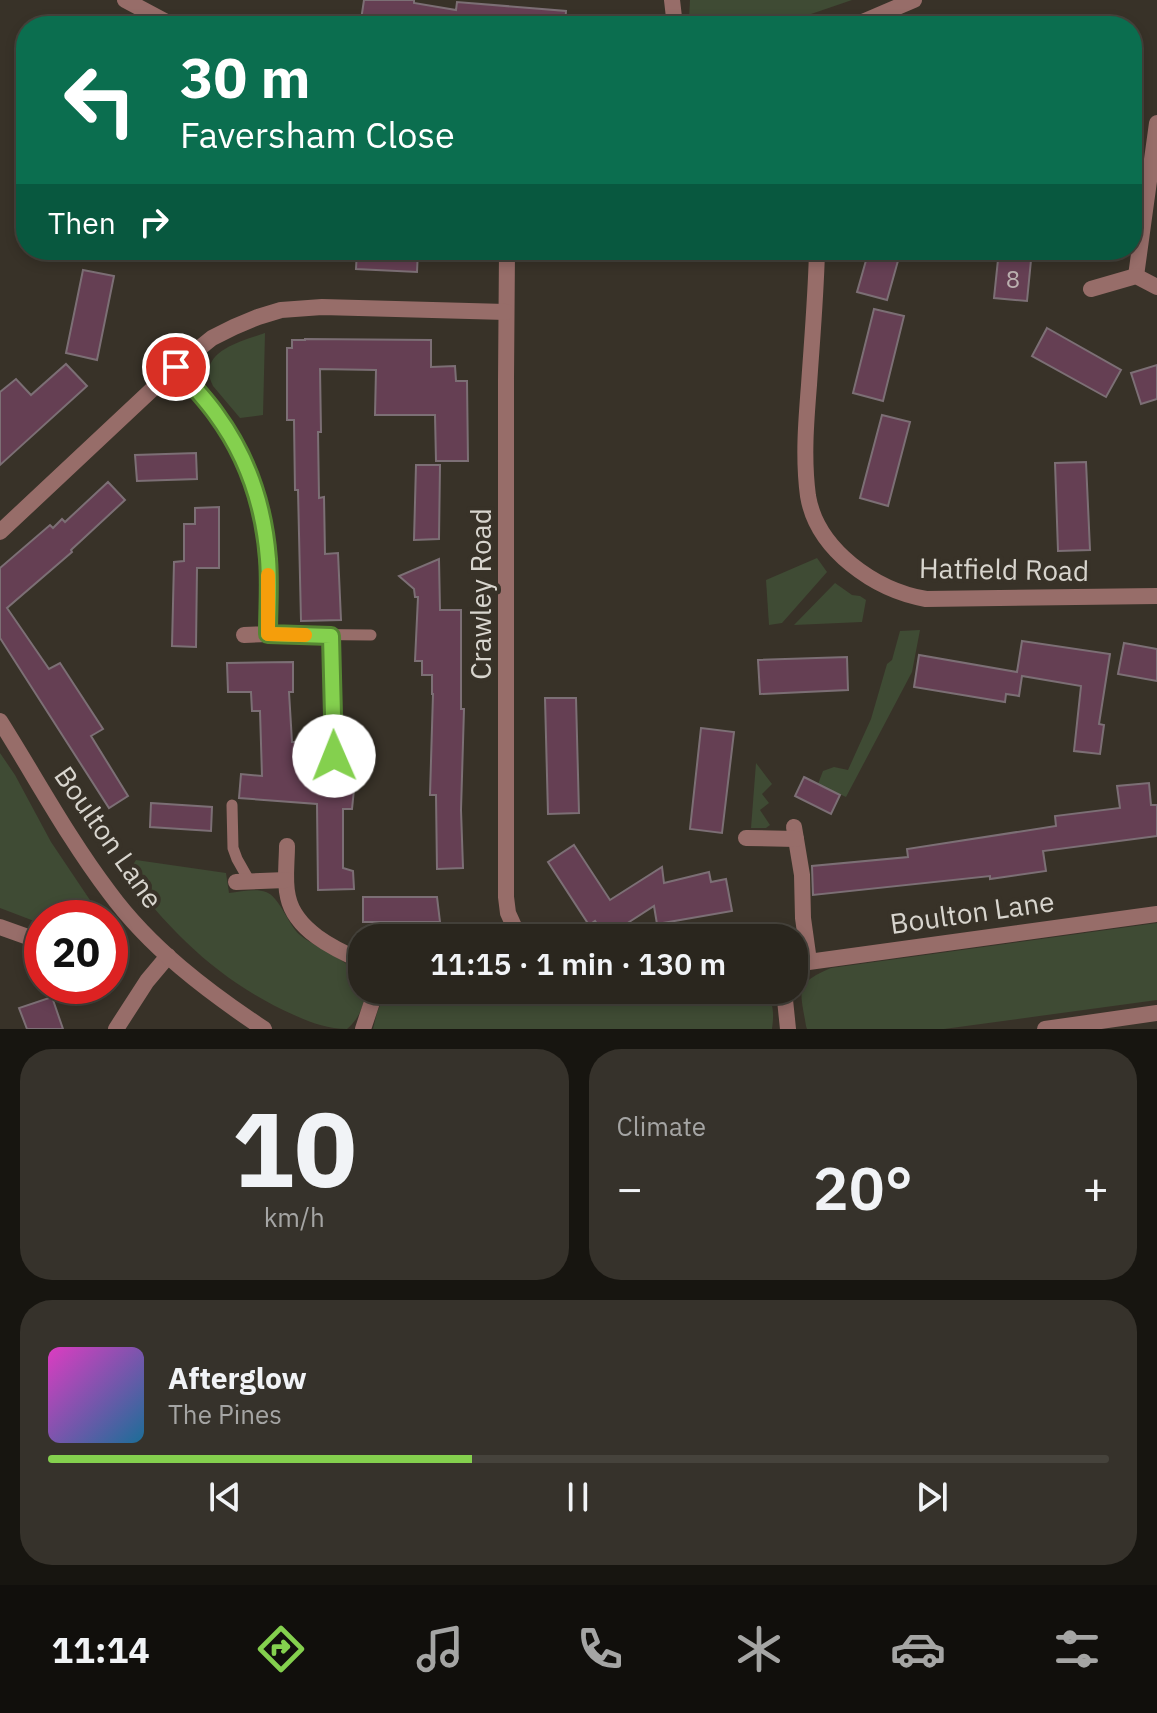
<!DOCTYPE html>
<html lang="en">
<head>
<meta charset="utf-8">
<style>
	body { margin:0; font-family:"IBM Plex Sans",sans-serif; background:#36322b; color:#f1f3f6; height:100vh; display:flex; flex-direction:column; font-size:30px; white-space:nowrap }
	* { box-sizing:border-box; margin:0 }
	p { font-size:26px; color:#a5a5a4 }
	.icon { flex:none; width:44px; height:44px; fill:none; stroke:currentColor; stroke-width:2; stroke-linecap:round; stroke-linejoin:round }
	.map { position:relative; height:1029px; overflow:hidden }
	.side { display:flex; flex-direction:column; gap:20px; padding:20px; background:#171510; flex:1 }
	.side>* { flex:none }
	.hud { position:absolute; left:16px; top:16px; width:1126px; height:244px; border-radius:32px; box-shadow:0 4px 12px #0003,0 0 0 2px #46433c; background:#0b6e4f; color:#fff; overflow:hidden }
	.speed { position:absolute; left:24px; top:900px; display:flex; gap:16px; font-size:40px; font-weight:700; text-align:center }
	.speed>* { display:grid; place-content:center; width:104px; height:104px; border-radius:50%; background:#2a261e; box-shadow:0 4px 12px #0003,0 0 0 2px #46433c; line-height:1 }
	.speed .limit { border:12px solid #d22; background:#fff; color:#111 }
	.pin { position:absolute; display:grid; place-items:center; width:68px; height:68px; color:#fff; margin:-34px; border:4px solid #fff; border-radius:50%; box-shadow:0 2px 8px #0007 }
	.me { position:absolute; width:88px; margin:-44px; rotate:359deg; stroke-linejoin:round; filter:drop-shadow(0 0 6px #0008) }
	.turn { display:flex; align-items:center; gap:28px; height:168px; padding:0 32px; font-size:36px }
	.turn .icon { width:104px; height:104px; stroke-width:2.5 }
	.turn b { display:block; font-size:56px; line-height:68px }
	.then { display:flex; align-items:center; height:76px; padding:0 32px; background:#0003; gap:16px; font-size:30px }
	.big { font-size:60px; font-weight:600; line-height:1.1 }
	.side .tile { flex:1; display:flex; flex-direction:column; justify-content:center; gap:12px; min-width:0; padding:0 28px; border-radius:32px; background:#36322b }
	.side .dial { align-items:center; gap:0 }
	.dial b { font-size:104px; line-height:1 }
	.song { display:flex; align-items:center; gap:24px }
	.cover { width:96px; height:96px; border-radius:12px; background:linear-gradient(135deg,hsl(310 70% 55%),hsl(200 70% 35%)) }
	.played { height:8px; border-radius:4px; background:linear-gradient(90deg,#84d04e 40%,#46433c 40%) }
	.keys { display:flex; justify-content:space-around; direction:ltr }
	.heat { display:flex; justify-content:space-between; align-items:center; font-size:44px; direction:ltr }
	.side .tiles { flex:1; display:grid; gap:20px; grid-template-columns:1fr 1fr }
	.tile:last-child { grid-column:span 2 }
	.trip { position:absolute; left:348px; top:924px; width:460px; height:80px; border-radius:32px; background:#2a261e; box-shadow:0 4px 12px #0003,0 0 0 2px #46433c; font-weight:600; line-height:80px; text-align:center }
	.tab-bar { display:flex; height:128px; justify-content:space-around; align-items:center; background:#110f0c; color:#a5a5a4 }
	.tab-bar .icon { width:56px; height:56px }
	.tab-bar .current { color:#84d04e }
	.tab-bar b { font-size:36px; color:#f1f3f6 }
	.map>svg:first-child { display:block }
</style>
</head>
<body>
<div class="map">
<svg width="1157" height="1029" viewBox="0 0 1157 1029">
	<rect width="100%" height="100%" fill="#383228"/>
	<g fill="#3f4b34">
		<path d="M690 0H852L776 26H690L689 19Z"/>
		<path d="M265 333 263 415 240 418 213 386C195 352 242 341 265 333Z"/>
		<path d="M817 558 827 572 782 623 769 625 766 580Z"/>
		<path d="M835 583 852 595 860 596 866 600 862 622 794 625Z"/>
		<path d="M920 630 912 672 846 797 818 784 823 771 834 767 848 770 871 719 887 664 892 660 900 631Z"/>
		<path d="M0 753 15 775 51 842 102 918H42V924L0 908Z"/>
		<path d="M756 763 772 784 762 794 769 803 760 810 770 825 766 828H751Z"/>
		<path d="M136 860 226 873 229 893C240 892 256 888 266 892 280 897 288 925 300 935 319 951 362 962 362 990H364C366 1004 358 1020 347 1029 328 1029 312 1023 294 1015 224 984 172 935 127 874Z"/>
		<path d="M1157 923V1000L944 1029H807L806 1026C800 989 794 984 831 968Z"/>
		<path d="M394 990H570L599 997 615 998 672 990H765C774 1003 774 1014 772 1029H373C377 1012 379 1000 394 990Z"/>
	</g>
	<g fill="#653f53" stroke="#7c6f75" stroke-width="2">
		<path d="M364 0H414V3L456 10 457 2 566 11 565 26H397L361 20Z"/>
		<path d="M357 250H418L417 272 356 269Z"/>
		<path d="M869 250H901L887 300 857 292Z"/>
		<path d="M999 250H1032L1027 301 994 298Z"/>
		<path d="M83 270 114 276 97 360 66 353Z"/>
		<path d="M874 309 904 316 883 401 853 393Z"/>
		<path d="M1047 328 1121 370 1106 397 1032 356Z"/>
		<path d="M305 339 431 340V367L455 366 456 381H467L468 461H436L435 415H375L376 370 320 369 321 432H318L319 498 324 497 325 554 338 553 341 620 301 621 298 490H295L294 420H287V348H292V340H305Z"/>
		<path d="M66 364 87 386 0 465V392L16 379 31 395Z"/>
		<path d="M1157 365V399L1141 404 1131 373Z"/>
		<path d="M882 415 910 422 888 506 860 498Z"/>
		<path d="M196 453 197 479 137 481 135 455Z"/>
		<path d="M1086 462 1090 550 1058 551 1055 463Z"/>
		<path d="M416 465H440L439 539 414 540Z"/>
		<path d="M108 482 125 500 71 550 72 552 7 608 49 669 60 663 103 729 91 736 128 796 109 808 0 638V568L50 525 53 528 62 519 65 522Z"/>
		<path d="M219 507V568H197L196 647 172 646 174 562 184 561V524H195V508Z"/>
		<path d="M439 559 440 610H461V709H464L461 810 463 868 437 869 436 795H430L433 694H432V675H422V661H415L418 597H415L414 589 399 576Z"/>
		<path d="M1022 641 1110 654 1099 724 1104 725 1100 754 1074 751 1081 686 1022 676 1019 696 1006 694 1005 702 914 687 919 655 1017 672Z"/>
		<path d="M1124 643 1157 649V681L1118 674Z"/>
		<path d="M847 657 848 690 760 694 758 660Z"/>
		<path d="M293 662V692H289L292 742H320V761H327L333 764 341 761 357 760 352 809H343V868L353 871 354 889 318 890 317 804 239 798 241 774 262 776 260 711H252L251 692H228L227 663Z"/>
		<path d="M545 698H576L579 813 548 814Z"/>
		<path d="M701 728 734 732 722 833 690 829Z"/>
		<path d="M804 777 840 795 831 814 795 796Z"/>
		<path d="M1149 783 1151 805H1157V836L1043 851 1046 871 990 879V876L813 895 812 866 908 857 907 849 1056 826 1055 816 1120 808 1117 786Z"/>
		<path d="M151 803 212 807 211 831 150 827Z"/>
		<path d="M574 845 610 900 662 867 664 883 709 872 711 882 726 879 732 911 657 924 654 906 606 937 595 921 589 925 548 862Z"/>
		<path d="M363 897H437L440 922H363Z"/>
		<path d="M52 997 63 1029H27L19 1008Z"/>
	</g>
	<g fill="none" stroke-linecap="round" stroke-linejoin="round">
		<g stroke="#976d69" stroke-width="11">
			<path d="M268 634 371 635"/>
			<path d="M331 636 334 756"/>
			<path d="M232 805 233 848 237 859 250 882"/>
		</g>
		<g stroke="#976d69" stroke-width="16">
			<path d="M125 0 174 26"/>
			<path d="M672 0 675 26"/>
			<path d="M853 26 914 0"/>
			<path d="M507 250 506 379V897L508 913 518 935"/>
			<path d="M817 250C816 295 812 340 809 385 806 422 803 459 808 496 817 550 875 590 926 599L1157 596"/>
			<path d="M1136 276 1157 123"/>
			<path d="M1091 289 1136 276 1157 287"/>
			<path d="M176 367C189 382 204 397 216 414 267 484 269 551 268 634L244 635"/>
			<path d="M0 532 176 367 212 338 234 327 258 317 281 310 322 307 506 312"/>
			<path d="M794 827 802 875 803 918 809 961"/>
			<path d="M746 838 796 839"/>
			<path d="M287 846C287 863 284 881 288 897 295 930 334 949 362 961"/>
			<path d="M236 882 286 880"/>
			<path d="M0 927 42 942"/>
			<path d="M794 964 1157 914"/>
			<path d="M784 990 788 1029"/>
			<path d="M116 1029 147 981 168 956"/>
			<path d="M363 1029 376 990"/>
		</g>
		<g stroke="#976d69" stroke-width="16">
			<path d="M0 721C36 778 68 838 109 892 150 948 207 991 264 1029"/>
			<path d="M1045 1029 1157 1013"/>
		</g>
	</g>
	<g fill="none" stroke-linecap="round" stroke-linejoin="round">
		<g stroke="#568733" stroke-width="20">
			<path id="route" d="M176 367C189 382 204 397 216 414 247 456 264 507 268 559 270 584 268 609 268 634L331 636 334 756"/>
		</g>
		<use href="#route" stroke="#84d04e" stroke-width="14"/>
		<path stroke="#f59e0b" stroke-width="14" d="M268 575V634L305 635"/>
	</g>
	<g text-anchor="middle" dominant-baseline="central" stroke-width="8" stroke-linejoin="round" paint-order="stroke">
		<g font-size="24" fill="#bbb0af">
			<text x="1013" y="279">8</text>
		</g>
		<g font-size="28" fill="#d8d5ce" stroke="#383228">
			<text transform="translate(1004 569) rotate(1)">Hatfield Road</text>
			<text transform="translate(480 594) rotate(-90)">Crawley Road</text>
			<text transform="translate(109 837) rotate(55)">Boulton Lane</text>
			<text transform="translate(972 912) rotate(-8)">Boulton Lane</text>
		</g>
	</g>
</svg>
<div class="speed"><div class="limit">20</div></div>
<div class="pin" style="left:176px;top:367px;background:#d93025"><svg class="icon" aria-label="arrive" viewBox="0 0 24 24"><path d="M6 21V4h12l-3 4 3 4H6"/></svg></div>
<svg class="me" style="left:334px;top:756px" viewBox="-20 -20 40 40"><circle r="19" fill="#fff"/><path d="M0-13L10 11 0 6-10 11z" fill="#84d04e"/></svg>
<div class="trip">11:15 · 1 min · 130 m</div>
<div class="hud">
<div class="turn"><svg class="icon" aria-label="left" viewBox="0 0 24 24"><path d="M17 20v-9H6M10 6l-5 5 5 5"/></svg><div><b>30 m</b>Faversham Close</div></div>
<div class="then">Then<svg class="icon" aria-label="right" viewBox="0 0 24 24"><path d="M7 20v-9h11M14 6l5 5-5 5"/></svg></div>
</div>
</div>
<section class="side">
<div class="tiles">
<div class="tile dial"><b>10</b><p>km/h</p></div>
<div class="tile"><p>Climate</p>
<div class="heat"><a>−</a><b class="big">20°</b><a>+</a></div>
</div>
<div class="tile">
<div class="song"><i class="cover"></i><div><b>Afterglow</b><p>The Pines</p></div></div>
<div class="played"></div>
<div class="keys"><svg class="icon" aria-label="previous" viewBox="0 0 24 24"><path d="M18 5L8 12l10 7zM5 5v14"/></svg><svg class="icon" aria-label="pause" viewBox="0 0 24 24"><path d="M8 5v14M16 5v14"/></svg><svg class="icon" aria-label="next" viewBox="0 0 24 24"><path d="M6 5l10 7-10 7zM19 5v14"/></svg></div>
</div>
</div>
</section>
<nav class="tab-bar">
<b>11:14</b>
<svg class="icon current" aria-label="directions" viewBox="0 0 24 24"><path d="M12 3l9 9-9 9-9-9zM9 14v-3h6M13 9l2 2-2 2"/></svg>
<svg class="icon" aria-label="music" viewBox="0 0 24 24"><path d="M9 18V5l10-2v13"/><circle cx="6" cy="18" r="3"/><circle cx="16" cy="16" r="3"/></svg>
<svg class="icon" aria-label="phone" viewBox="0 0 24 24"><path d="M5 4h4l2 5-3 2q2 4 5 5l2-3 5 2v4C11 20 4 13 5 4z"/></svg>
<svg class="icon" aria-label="climate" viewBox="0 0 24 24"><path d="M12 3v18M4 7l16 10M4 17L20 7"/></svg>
<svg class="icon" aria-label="car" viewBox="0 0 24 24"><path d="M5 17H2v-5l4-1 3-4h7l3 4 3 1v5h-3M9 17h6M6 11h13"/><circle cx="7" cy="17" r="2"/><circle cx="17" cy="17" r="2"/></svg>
<svg class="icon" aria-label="filters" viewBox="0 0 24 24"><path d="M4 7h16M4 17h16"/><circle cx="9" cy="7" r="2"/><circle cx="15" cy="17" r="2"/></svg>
</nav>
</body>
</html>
